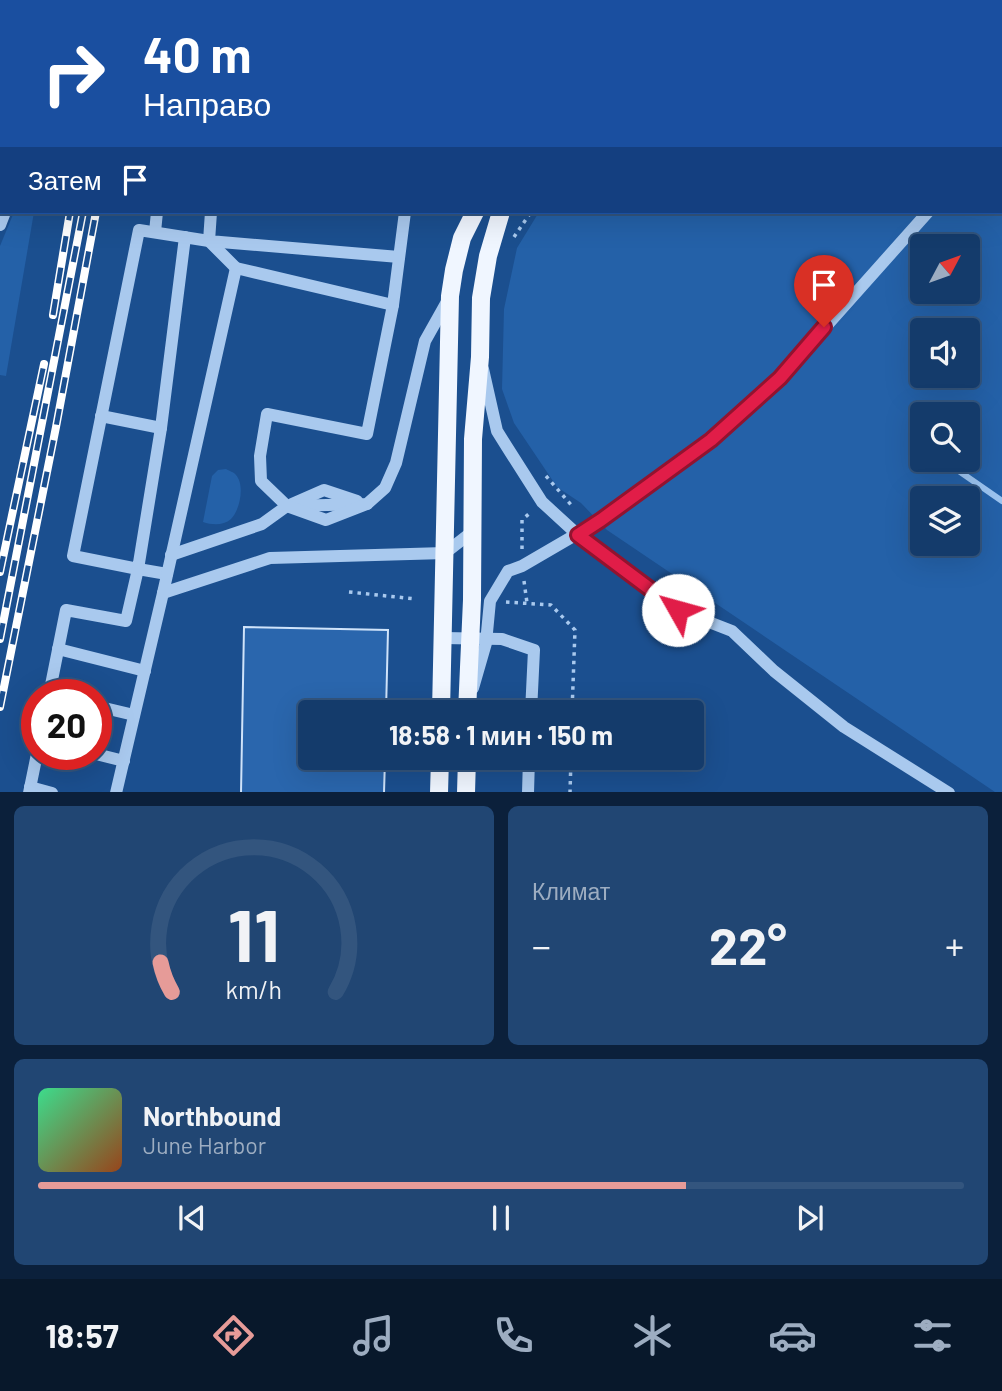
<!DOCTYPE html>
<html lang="ru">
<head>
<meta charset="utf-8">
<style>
	body { margin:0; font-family:Barlow,sans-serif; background:#214673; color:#f1f3f6; height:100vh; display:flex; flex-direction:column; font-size:26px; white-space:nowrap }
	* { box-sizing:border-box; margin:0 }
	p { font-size:23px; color:#9dadc1 }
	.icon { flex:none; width:38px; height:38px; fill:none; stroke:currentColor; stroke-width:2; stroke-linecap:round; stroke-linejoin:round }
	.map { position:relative; height:792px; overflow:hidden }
	.panel { display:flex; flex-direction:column; gap:14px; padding:14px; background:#0b203b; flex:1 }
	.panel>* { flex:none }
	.hud { position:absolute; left:0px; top:0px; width:1003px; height:214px; box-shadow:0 7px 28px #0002,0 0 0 2px #33557e; background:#1a4fa0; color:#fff; overflow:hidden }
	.needle { width:46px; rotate:49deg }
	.tools { position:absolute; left:910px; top:234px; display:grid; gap:14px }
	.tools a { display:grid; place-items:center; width:70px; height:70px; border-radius:7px; background:#143b6b; box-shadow:0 7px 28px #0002,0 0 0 2px #33557e; font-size:35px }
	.speed { position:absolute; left:21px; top:679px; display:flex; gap:14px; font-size:35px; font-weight:700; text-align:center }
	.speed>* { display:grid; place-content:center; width:91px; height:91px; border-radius:50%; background:#143b6b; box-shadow:0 7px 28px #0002,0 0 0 2px #33557e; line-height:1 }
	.speed .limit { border:10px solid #d22; background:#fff; color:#111 }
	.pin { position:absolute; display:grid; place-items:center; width:60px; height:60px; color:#fff; margin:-72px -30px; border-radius:50% 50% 50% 0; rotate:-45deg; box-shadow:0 0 7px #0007 }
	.pin .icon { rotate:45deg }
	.me { position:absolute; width:77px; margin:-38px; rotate:308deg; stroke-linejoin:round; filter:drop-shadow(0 0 5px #0008) }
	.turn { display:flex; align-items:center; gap:24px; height:147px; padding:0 28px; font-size:32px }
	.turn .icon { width:91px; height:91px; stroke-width:2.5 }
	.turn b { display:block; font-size:49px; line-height:60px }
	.then { display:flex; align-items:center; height:66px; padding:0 28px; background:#0003; gap:14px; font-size:26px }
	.big { font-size:52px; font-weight:700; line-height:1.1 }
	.panel .widget { flex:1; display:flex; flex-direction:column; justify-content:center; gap:10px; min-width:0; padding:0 24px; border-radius:10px; background:#214673 }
	.panel .dial { align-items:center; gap:0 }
	.dial svg { height:182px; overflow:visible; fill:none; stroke:#33557e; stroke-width:7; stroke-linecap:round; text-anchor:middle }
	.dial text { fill:#f1f3f6; stroke:none }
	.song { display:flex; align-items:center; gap:21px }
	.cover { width:84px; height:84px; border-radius:10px; background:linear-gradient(135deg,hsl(150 70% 55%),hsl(20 70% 35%)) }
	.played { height:7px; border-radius:4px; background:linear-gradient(90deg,#e69b98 70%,#33557e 70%) }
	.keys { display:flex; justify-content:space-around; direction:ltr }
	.heat { display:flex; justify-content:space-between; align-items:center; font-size:38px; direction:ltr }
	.panel .tiles { flex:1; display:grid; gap:14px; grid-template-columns:1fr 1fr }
	.widget:last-child { grid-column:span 2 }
	.trip { position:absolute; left:298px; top:700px; width:406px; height:70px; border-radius:7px; background:#143b6b; box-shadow:0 7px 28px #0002,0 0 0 2px #33557e; font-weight:700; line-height:70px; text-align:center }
	.tab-bar { display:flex; height:112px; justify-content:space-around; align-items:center; background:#08182b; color:#9dadc1 }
	.tab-bar .icon { width:49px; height:49px }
	.tab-bar .current { color:#e69b98 }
	.tab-bar b { font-size:32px; color:#f1f3f6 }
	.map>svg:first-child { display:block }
</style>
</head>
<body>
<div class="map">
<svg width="1002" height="793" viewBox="0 0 1002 793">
	<rect width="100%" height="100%" fill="#1b4f8f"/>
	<g fill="#2461a8" fill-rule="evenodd">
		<path d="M790 0H1002V792H995L607 530 581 503 557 487 514 423 502 389 504 309 517 248 539 212H1001V2H788ZM922 247H968V292H922ZM922 331H968V376H922ZM922 415H968V460H922ZM922 499H968V544H922Z"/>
		<path d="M14 212H34L6 376 0 375V246Z"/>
		<path d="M226 469C229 471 234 472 236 475 245 485 240 510 231 519 223 526 212 525 203 522L212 476 218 470Z"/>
	</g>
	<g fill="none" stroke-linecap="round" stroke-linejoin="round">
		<path stroke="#9cc4f0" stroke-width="6" d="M943 460 1002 501"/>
	</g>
	<path fill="#2a66ad" stroke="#cfe3fa" stroke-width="2" d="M244 627 388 630 386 712H310V758H385L384 793H241Z"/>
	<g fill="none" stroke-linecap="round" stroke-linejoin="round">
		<g stroke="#a9c9ee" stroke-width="3.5" stroke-dasharray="3.5 5" stroke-linecap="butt">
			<path d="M560 2 561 0"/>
			<path d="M674 2 675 0"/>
			<path d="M0 60H2"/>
			<path d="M0 188 2 184"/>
			<path d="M514 237 531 212"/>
			<path d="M546 476 573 507"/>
			<path d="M522 549V520L531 512"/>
			<path d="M524 581 527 603"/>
			<path d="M349 592 416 599"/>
			<path d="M506 602 551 605 575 630 572 712"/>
			<path d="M570 793 571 758"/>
		</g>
		<g stroke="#a9c9ee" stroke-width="12">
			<path d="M401 0V2"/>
			<path d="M65 2V0"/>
			<path d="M224 2 225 0"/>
			<path d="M0 78 2 79"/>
			<path d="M1001 131 1002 130"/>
			<path d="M211 212 209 241 399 257"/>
			<path d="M0 225 5 212"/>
			<path d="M155 232 157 212"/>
			<path d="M393 305 405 212"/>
			<path d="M483 369 497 431 507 447 542 502 578 535 678 610 732 631 774 671 844 727 949 793"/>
			<path d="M101 416 161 428 185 237"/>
			<path d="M161 428 138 569 73 556 139 230 209 241 236 268"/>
			<path d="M292 504 324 490 357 501"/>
			<path d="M171 555 262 524 287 506 367 504 385 488 396 463 425 341 448 300"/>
			<path d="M163 593 270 558 445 553 472 532"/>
			<path d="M443 638 502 639 534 650 531 712"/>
			<path d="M58 649 145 671"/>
			<path d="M473 688 486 643 490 601 508 571 522 566 601 520 711 440 780 378 928 212"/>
			<path d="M49 695 66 610 126 621 138 569 167 574"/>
			<path d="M96 706 134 715"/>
			<path d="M96 754 124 761"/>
			<path d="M30 787 52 793"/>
			<path d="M29 793 37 754"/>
			<path d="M116 793 163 593 236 268 393 305 367 434 267 414 260 456 261 481 287 506 326 520 367 504"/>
			<path d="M528 793 529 758"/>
		</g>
		<g stroke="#f0f6ff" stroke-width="18">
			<path d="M603 2 604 0"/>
			<path d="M633 2 634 0"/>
			<path d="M774 2 776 0"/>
			<path d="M441 712 450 296 454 270 462 238 475 212"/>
			<path d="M467 712 472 600 473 439 480 357 481 298 488 256 501 212"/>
			<path d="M439 793 440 758"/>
			<path d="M466 793 467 758"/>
		</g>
		<path stroke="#fff" stroke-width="21" d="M485 0V2"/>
		<g stroke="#fff" stroke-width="8">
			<g id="rail">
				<path d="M106 2 107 0"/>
				<path d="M119 2V0"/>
				<path d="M133 2V0"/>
				<path d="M53 315 70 212"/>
				<path d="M0 572 44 364"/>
				<path d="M0 639 83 212"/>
				<path d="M0 707 56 427 96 212"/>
			</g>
		</g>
		<use href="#rail" stroke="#1b4f8f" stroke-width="5" stroke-dasharray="16" stroke-linecap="butt"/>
	</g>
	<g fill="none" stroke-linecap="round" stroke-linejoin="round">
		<g stroke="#92132f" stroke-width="18">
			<path id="route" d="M678 610 578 535 601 520 711 440 780 378 824 327"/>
		</g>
		<use href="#route" stroke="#e11d48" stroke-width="12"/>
	</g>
</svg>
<div class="tools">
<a><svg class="needle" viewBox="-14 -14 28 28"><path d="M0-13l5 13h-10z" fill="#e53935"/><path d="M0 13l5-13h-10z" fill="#9dadc1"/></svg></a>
<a><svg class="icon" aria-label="sound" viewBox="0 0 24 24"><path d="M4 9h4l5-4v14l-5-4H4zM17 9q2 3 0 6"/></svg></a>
<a><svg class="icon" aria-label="search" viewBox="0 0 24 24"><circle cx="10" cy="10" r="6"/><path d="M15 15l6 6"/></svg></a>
<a><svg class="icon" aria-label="layers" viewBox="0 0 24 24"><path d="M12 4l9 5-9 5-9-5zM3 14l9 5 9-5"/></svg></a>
</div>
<div class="speed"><div class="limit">20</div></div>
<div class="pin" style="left:824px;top:327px;background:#d93025"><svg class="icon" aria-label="arrive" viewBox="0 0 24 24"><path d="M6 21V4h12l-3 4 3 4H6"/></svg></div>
<svg class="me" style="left:678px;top:610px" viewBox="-20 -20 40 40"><circle r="19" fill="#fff"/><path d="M0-13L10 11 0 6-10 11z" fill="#e11d48"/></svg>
<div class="trip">18:58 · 1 мин · 150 m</div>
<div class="hud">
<div class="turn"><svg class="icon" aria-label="right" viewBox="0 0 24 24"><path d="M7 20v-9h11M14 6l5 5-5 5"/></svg><div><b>40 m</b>Направо</div></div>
<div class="then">Затем<svg class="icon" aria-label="arrive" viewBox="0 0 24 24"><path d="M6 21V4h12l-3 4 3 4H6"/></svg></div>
</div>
</div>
<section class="panel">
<div class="tiles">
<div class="widget dial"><svg viewBox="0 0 100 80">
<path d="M14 69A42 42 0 1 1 86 69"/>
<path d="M14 69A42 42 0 0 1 9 56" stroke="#e69b98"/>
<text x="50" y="56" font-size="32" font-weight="700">11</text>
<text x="50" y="72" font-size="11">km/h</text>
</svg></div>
<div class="widget"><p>Климат</p>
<div class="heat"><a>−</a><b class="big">22°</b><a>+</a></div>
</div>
<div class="widget">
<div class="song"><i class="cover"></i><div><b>Northbound</b><p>June Harbor</p></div></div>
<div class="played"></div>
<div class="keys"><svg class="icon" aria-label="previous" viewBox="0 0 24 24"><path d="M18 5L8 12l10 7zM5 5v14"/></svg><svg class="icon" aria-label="pause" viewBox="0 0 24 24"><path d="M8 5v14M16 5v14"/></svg><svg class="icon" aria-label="next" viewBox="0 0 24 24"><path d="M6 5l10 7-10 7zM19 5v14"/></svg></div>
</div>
</div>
</section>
<nav class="tab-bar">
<b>18:57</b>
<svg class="icon current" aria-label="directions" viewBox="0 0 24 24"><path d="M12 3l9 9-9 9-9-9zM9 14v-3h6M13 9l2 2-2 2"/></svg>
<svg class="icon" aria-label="music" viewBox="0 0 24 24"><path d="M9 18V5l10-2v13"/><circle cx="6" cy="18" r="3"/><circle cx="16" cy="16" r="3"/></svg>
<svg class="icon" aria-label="phone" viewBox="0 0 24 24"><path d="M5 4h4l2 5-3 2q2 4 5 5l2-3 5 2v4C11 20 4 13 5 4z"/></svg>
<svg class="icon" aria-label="climate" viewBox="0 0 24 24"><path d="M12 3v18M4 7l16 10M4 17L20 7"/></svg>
<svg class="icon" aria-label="car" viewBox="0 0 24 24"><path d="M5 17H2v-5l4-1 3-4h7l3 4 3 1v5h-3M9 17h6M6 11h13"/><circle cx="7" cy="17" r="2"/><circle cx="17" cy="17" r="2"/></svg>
<svg class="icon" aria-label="filters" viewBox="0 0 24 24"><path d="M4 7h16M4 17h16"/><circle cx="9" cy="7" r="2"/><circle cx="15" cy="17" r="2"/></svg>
</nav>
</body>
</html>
